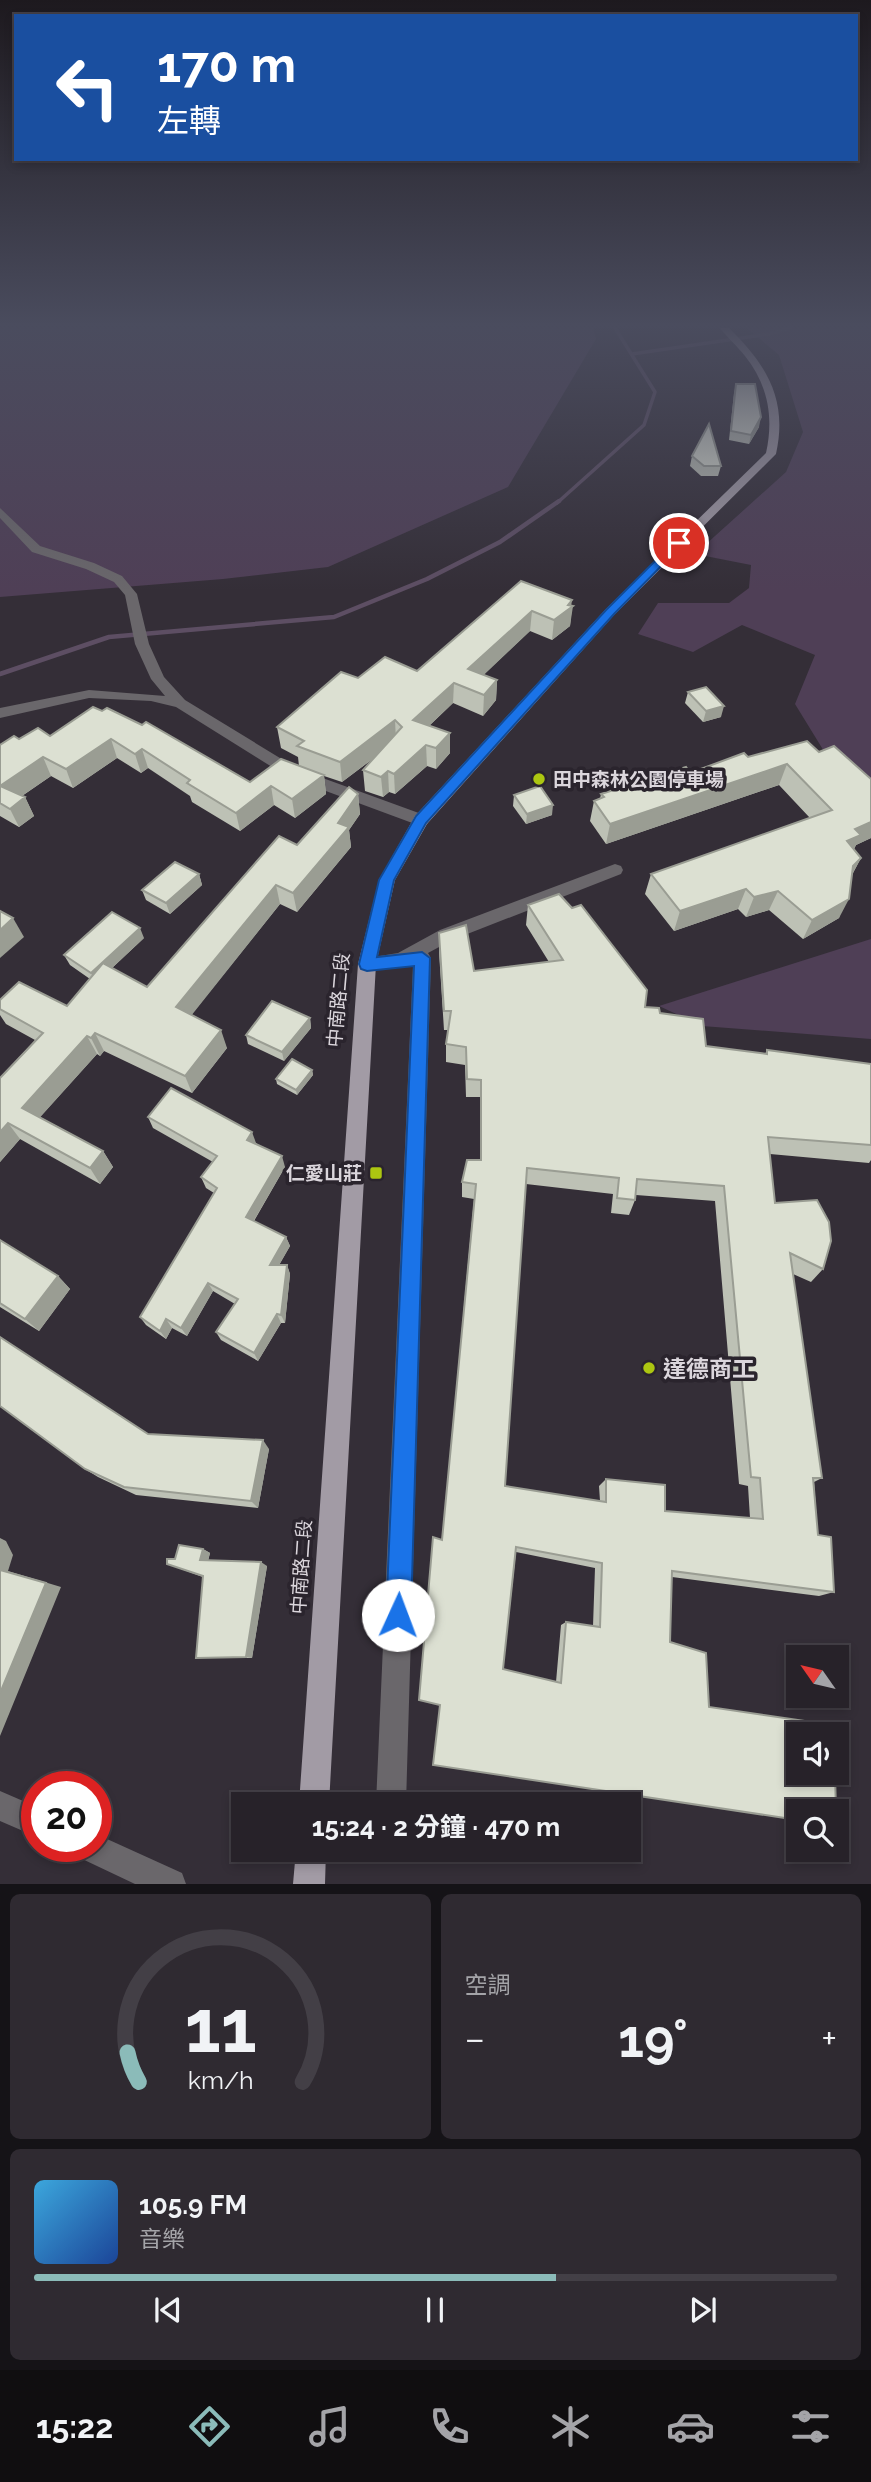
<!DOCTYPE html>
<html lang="zh-TW">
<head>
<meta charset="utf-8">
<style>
	body { margin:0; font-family:Raleway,"Noto Sans TC",sans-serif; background:#2f2a31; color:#f1f3f6; height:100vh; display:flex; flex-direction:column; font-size:26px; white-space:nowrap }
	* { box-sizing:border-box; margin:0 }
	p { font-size:23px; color:#a4a4a8 }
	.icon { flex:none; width:38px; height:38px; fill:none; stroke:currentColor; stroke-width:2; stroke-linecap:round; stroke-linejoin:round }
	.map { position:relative; height:1884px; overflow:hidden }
	.sheet { display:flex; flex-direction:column; gap:10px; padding:10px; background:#151317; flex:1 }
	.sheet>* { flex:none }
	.top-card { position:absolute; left:14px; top:14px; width:844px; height:147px; border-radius:0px; box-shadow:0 4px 10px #0003,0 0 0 2px #433f46; background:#1a4fa0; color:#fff; overflow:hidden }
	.needle { width:46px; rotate:304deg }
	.buttons { position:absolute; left:786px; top:1645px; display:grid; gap:14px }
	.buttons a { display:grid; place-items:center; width:63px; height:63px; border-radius:0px; background:#272229; box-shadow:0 4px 10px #0003,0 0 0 2px #433f46; font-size:35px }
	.speed { position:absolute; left:21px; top:1771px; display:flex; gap:14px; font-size:35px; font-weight:700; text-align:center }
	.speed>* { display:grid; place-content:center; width:91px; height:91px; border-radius:50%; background:#272229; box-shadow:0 4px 10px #0003,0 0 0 2px #433f46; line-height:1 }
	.speed .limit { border:10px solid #d22; background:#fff; color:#111 }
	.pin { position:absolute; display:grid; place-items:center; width:60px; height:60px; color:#fff; margin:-30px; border:4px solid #fff; border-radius:50%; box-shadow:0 2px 7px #0007 }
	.me { position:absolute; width:77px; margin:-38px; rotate:2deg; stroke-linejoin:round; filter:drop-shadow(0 0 5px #0008) }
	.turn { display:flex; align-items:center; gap:24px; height:147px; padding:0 28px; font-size:32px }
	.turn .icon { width:91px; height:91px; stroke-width:2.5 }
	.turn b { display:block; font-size:49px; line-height:60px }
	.big { font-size:52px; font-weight:700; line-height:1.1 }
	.sheet .card { flex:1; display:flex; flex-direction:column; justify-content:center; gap:10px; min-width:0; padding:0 24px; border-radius:10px; background:#2f2a31 }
	.sheet .dial { align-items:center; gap:0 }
	.dial svg { height:182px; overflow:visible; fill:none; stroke:#433f46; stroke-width:7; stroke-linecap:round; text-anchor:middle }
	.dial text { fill:#f1f3f6; stroke:none }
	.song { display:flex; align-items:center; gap:21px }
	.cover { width:84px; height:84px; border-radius:10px; background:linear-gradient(135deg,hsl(200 70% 55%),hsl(220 70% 35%)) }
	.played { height:7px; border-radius:4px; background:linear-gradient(90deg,#8bbbb9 65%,#433f46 65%) }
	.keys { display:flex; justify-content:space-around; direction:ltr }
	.heat { display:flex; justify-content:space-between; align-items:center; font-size:38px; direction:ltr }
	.sheet .tiles { flex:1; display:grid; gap:10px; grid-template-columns:1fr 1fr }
	.card:last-child { grid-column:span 2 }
	.trip { position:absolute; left:231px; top:1792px; width:410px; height:70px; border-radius:0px; background:#272229; box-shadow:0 4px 10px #0003,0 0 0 2px #433f46; font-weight:700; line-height:70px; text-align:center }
	.dock { display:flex; height:112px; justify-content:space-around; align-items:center; background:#100e10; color:#a4a4a8 }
	.dock .icon { width:49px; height:49px }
	.dock .on { color:#8bbbb9 }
	.dock b { font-size:32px; color:#f1f3f6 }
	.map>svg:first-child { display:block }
</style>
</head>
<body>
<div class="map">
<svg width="871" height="1884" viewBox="0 0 871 1884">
	<rect width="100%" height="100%" fill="#342e37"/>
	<g fill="#4f3f56">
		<path d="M0 328H593L596 339 508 487 328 567 223 579 0 597Z"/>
		<path d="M747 328H871V792L838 774 795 704 815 655 742 625 693 652 638 634 658 603H729L749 588 751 565 695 554 786 472 803 432 779 355Z"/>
		<path d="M871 939V1039L702 1026 659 1006Z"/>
	</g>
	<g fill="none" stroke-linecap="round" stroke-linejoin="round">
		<g stroke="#5d4e63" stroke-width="3.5">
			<path d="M632 354 769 334 790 328"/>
			<path d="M557 503 644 425 655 392 615 328"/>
		</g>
		<path stroke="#5d4e63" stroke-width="4.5" d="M0 674 109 637 334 617 427 579 500 542 559 501"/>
		<g fill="#6a676b" fill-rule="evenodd">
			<path d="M0 508 40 546 94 563 122 576 137 594 149 644 164 677 185 700 298 769 427 816 429 820 427 824H415L288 777 176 707 151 701 89 698 0 718V708L89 690 165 696 151 679 135 644 125 595 114 582 86 569 32 552 0 518Z"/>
			<path d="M615 864 621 866 623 870 621 874 452 940 428 953 431 958 406 1804H376L413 966 367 971 361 969 358 964 361 959 398 953 440 930Z"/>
			<path d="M0 1791 37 1807V1837L0 1821Z"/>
			<path d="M96 1834 182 1873 186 1884H135L78 1857 74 1846H96Z"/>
		</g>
		<g fill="#a29ba5" fill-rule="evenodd">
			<path d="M720 328H729C767 365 788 400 776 454L614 615 427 824 395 880 376 964 329 1804H299L358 964 379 880 415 816 606 609 766 453C774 417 768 385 745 356 737 346 727 337 720 328Z"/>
			<path d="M296 1850H326L325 1884H293Z"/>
		</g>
	</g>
	<g fill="#bdc1b5" fill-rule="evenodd">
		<path d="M736 384 759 427 749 444 729 440 734 393Z"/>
		<path d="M692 456 721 466 718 476H701L690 466Z"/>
		<path d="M521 581 572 606 570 626 552 640 530 631 483 675 497 680 496 700 483 716 453 703 429 726 450 753 436 769 427 766 395 794 389 792 383 797 365 791 363 770 378 755 342 782 324 776 326 794 295 818 274 805 240 831 192 802 190 796 148 768 141 773 117 758 73 788 51 776 22 796 25 797 34 816 19 827 0 816V745L19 739 50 736 93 707 250 782 299 766 298 757 281 748 277 727 358 678 417 671Z"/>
		<path d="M688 692 721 717 703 722 685 703Z"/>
		<path d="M819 752 871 779V838L856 845 854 849 861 858 852 875 839 918 803 939 769 910 746 917 738 909 674 931 645 894 651 874 810 818 779 785 606 844 590 821 594 801 600 799 601 794 748 757Z"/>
		<path d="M358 794 360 814 349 830 351 847 297 912 280 904 191 1015 227 1048 192 1093 104 1051 100 1056 97 1054 40 1117 103 1151 113 1167 100 1184 20 1139 0 1162V1078L35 1040 6 1024 0 1015V1000L67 1006 90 979 70 965 64 955 144 938 112 968 147 987 297 845Z"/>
		<path d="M514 795 552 815 526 824 513 806Z"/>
		<path d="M199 874 202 885 170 914 146 900 142 890Z"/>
		<path d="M528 905 645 1007 660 1013 706 1046 765 1054 767 1050 871 1064V1160L869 1163 770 1154 775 1203 823 1269 811 1282 793 1274 822 1478 814 1482 818 1535 834 1592 819 1596 672 1577 670 1642 709 1707 439 1705 442 1540 474 1199 462 1197V1182L480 1160V1097H466L465 1065 446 1062V1044L448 1030H444L439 952V933L474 971 549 962 526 925ZM526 1184 613 1194 611 1213 629 1215 635 1200 636 1195 715 1201 739 1484 748 1486 750 1518 665 1511 606 1479 599 1486 600 1501 505 1486ZM516 1552 595 1568 593 1626 566 1622 561 1625 556 1682 503 1669Z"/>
		<path d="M310 1018 311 1028 284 1061 248 1044 246 1035Z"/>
		<path d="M312 1070 313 1075 297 1095 277 1084 276 1079Z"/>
		<path d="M148 1117 256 1143 285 1167 254 1221 286 1237 290 1246 279 1265H287L290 1274 285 1323H281L258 1361 221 1340 216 1332 235 1304 213 1291 187 1336 172 1328 166 1339 146 1325 140 1317 214 1193 206 1188 201 1177 213 1162 153 1128Z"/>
		<path d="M0 1240 58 1276 70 1289 39 1331 0 1307Z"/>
		<path d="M148 1434 269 1449 258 1508 136 1495 98 1477 85 1469Z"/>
		<path d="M203 1549 210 1553 208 1561 267 1566 252 1658H196L203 1577 167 1564Z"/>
	</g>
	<g fill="#9a9d93">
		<path d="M761 417 759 427 749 444 751 435Z"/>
		<path d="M572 600 571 607 573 606 570 626 552 640 554 620Z"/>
		<path d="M532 611 530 631 468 690V669Z"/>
		<path d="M497 680 496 700 483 716 484 695Z"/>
		<path d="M454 683 453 703 414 740 413 720Z"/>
		<path d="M724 706 721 717 703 722 706 711Z"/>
		<path d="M395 720 396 741 342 782 340 762Z"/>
		<path d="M450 733V753L436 769V748Z"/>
		<path d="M111 739 117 758 73 788 66 769Z"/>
		<path d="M426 745 427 766 395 794 394 774Z"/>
		<path d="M142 749 148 768 141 773 135 754Z"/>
		<path d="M43 757 51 776 10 804 0 786Z"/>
		<path d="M787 764 779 785 606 844 610 824Z"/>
		<path d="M388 771 389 792 383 797 381 777Z"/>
		<path d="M324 775 326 794 295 818 292 799Z"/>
		<path d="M271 786 274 805 240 831 236 813Z"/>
		<path d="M358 794 360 814 349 830 351 847 297 912 293 893 338 823Z"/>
		<path d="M25 797 34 816 19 827 10 809Z"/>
		<path d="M553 805 552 815 526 824 527 814Z"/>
		<path d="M871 822V838L856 845 851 855 847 841 855 829Z"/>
		<path d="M861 858 850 878 853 866Z"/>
		<path d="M199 874 202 885 170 914 166 903Z"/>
		<path d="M276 885 280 904 183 1026 176 1007Z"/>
		<path d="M746 889 738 909 674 931 680 911Z"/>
		<path d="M778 891 769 910 746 917 754 897Z"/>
		<path d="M849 899 839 918 803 939 812 920Z"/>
		<path d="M13 918 24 937 0 958V930Z"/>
		<path d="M140 928 144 938 96 983 91 973Z"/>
		<path d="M310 1018 311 1028 284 1061 282 1052Z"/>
		<path d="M221 1030 227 1048 192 1093 185 1076Z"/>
		<path d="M95 1033 104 1051 100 1056 91 1038Z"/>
		<path d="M87 1036 97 1054 34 1124 22 1108Z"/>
		<path d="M312 1070 313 1075 297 1095 296 1090Z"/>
		<path d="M8 1123 20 1139 0 1162V1132Z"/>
		<path d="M252 1132 256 1143 251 1151 247 1140Z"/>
		<path d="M103 1151 113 1167 100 1184 90 1168Z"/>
		<path d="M282 1156 285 1167 250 1227 246 1217Z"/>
		<path d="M286 1237 290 1246 274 1274 270 1265Z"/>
		<path d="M287 1265 290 1274 285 1323 281 1315Z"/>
		<path d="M58 1276 70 1289 39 1331 25 1319Z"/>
		<path d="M208 1283 213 1291 187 1336 181 1328Z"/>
		<path d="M277 1314 281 1323 258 1361 254 1353Z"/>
		<path d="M166 1319 172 1328 166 1339 160 1331Z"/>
		<path d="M263 1440 269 1449 258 1508 251 1501Z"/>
		<path d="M0 1538 6 1541 13 1555 8 1571 61 1587 0 1736Z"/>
		<path d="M203 1549 210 1553 207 1564 200 1560Z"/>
		<path d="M261 1562 267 1566 252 1658 246 1657Z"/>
	</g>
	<g fill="#dce0d2" stroke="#9a9d93" stroke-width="2" fill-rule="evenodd">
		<path d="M736 384H755L761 417 751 435 731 431Z"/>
		<path d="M709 424 721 466H704L692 456Z"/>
		<path d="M521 581 572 600 568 605 573 606 554 620 532 611 468 669 497 680 484 695 454 683 413 720 450 733 436 748 426 745 394 774 388 771 381 777 363 770 402 727 395 720 340 762 297 746 304 741 277 727 341 672 358 678 385 657 417 671Z"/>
		<path d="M706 687 724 706 706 711 688 692Z"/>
		<path d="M93 707 102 711 107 708 142 725 146 722 250 782 281 759 324 775 292 799 271 786 236 813 187 783 190 780 142 749 135 754 111 739 66 769 43 757 0 786 25 797 10 809 0 803V745L14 736 19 739 38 728 50 736Z"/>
		<path d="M807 741 819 752 834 746 871 779V822L855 829 861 835 847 841 861 858 853 866 849 899 812 920 778 891 754 897 746 889 680 911 651 874 832 810 787 764 610 824 594 801 604 797 601 794 686 767 690 773 744 753 748 757Z"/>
		<path d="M540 786 553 805 527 814 514 795Z"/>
		<path d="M349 787 358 794 338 823 349 827 293 893 276 885 176 1007 221 1030 185 1076 95 1033 91 1038 87 1036 22 1108 103 1151 90 1168 8 1123 0 1132V1078L43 1033 0 1009V1000L19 982 67 1006 103 963 147 987 279 836 297 845Z"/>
		<path d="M175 862 199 874 166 903 142 890Z"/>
		<path d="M559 894 572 908 581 905 647 990 645 1007 659 1008 660 1013 703 1019 706 1046 767 1054V1050L871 1064V1145L768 1137 775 1203 817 1200 829 1222 831 1241 823 1269 790 1253 822 1478H813L818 1535 831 1537 834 1592 672 1571 670 1642 706 1653 709 1707 833 1725V1734H798V1773H835L836 1811H798V1820L433 1765 440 1705 419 1700 433 1537 442 1540 476 1184 462 1182 467 1160H481V1080L467 1079 466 1047 446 1044 451 1011H444L439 933 466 925 474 971 563 960 528 905ZM527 1168 619 1178 617 1198 635 1200 637 1179 724 1186 751 1477 760 1478 763 1519 665 1511V1485L606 1479V1502L505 1486ZM516 1547 602 1563 600 1627 566 1622 561 1683 503 1669Z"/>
		<path d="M0 911 13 918 0 930Z"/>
		<path d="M112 912 140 928 91 973 64 955Z"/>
		<path d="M272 1001 310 1018 282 1052 246 1035Z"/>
		<path d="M292 1059 312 1070 296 1090 276 1079Z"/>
		<path d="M171 1088 252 1132 247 1140 282 1156 246 1217 286 1237 270 1265H287L281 1315 277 1314 254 1353 216 1332 238 1299 208 1283 181 1328 166 1319 160 1331 140 1317 217 1188 201 1177 217 1156 148 1117Z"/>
		<path d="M0 1240 58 1276 25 1319 0 1303Z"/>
		<path d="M0 1337 148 1434 263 1440 251 1501 124 1487 85 1469 0 1406Z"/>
		<path d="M179 1545 203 1549 200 1560 261 1562 246 1657 196 1658 203 1576 167 1564V1559H175Z"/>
		<path d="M0 1570 46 1583 0 1693Z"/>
	</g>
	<linearGradient id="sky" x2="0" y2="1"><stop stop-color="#1d191e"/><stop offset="0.55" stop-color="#4a4c5e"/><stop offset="1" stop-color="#4a4c5e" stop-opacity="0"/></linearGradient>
	<rect width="871" height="591" fill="url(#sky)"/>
	<path fill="#1a73e8" stroke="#114b97" stroke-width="2" d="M675 541 684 543 614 614 426 823 394 880 377 957 422 952 430 958 411 1615 407 1623 398 1627 389 1623 386 1615 414 966 367 971 361 969 359 964 379 880 416 816 606 610Z"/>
	<g fill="#acc611" stroke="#2a242d" stroke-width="2.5">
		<circle cx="539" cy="779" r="7"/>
		<rect x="369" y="1166" width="14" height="14" rx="3.5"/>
		<circle cx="649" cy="1368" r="7"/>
	</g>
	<g text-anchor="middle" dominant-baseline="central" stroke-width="7" stroke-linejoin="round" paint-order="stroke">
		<g font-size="19" font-weight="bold" fill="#dbd6dc" stroke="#2a242d" text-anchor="start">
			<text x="553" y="779">田中森林公園停車場</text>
			<text x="362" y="1173" text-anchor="end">仁愛山莊</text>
		</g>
		<g font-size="19" fill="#dbd6dc" stroke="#2a242d">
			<text transform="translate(338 1000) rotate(-85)">中南路二段</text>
			<text transform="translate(301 1567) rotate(-86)">中南路二段</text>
		</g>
		<g font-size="23" font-weight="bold" fill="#dbd6dc" stroke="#2a242d" text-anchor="start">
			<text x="663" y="1368">達德商工</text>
		</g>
	</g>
</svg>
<div class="buttons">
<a><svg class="needle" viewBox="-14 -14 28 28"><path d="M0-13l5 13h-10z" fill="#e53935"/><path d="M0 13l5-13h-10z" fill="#a4a4a8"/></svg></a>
<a><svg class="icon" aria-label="sound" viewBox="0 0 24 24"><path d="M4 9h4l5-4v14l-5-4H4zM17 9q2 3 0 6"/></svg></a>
<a><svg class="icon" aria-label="search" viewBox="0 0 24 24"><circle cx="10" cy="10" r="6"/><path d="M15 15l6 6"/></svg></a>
</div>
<div class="speed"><div class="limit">20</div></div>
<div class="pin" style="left:679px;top:543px;background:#d93025"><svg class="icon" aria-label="arrive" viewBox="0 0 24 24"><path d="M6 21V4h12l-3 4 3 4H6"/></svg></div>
<svg class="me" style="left:398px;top:1615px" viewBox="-20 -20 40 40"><circle r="19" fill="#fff"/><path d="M0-13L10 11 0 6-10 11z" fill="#1a73e8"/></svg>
<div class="trip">15:24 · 2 分鐘 · 470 m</div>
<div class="top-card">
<div class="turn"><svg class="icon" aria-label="left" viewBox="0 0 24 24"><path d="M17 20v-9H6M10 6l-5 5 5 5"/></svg><div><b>170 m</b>左轉</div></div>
</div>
</div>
<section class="sheet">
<div class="tiles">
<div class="card dial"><svg viewBox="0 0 100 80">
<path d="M14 69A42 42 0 1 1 86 69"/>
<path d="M14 69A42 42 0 0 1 9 56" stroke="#8bbbb9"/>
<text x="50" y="56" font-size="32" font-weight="700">11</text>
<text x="50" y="72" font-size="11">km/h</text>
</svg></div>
<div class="card"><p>空調</p>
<div class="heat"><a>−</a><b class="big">19°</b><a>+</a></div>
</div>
<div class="card">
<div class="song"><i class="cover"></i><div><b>105.9 FM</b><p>音樂</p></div></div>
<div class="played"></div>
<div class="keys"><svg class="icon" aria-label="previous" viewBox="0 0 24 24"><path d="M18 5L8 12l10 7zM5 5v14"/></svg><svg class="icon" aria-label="pause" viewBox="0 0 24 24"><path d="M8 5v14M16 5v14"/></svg><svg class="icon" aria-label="next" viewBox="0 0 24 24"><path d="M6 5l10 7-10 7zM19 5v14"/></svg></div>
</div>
</div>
</section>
<nav class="dock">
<b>15:22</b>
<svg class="icon on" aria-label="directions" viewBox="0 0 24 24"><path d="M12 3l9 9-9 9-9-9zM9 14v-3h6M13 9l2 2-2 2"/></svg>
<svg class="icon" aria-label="music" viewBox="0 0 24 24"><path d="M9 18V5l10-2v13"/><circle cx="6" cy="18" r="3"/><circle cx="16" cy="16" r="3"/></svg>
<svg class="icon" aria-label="phone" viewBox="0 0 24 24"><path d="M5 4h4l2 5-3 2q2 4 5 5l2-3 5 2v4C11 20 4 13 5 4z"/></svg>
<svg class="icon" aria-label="climate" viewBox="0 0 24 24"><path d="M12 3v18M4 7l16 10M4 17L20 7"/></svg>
<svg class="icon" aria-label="car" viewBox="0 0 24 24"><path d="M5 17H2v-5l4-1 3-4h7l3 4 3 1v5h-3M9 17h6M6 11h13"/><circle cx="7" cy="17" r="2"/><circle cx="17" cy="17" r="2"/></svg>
<svg class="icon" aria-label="filters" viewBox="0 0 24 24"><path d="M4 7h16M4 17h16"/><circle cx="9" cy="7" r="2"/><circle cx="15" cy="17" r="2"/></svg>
</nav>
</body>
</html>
